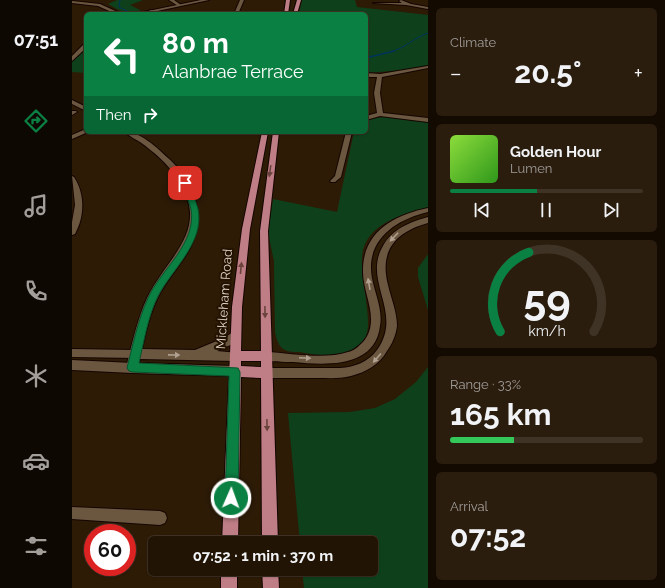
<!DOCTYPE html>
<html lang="en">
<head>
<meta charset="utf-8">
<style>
	body { margin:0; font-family:Raleway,sans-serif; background:#2a1d0e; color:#f1f3f6; height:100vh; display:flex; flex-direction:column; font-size:15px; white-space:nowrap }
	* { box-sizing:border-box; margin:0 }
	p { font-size:13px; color:#a29e9a }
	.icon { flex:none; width:22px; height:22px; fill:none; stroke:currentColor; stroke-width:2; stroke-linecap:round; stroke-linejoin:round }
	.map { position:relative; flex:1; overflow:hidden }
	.side { display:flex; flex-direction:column; gap:8px; padding:8px; background:#130b02; width:237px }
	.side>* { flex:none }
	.banner { position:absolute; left:12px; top:12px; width:284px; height:122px; border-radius:6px; box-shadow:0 1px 3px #0004,0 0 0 1px #3f3326; background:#0b8043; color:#fff; overflow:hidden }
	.speed { position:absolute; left:12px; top:524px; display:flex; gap:8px; font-size:20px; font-weight:700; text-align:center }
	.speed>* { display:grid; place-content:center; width:52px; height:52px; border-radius:50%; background:#221404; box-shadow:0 1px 3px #0004,0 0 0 1px #3f3326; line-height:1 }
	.speed .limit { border:6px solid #d22; background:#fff; color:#111 }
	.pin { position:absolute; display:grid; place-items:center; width:34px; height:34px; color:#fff; margin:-17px; border-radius:8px; box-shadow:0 2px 6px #0006 }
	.me { position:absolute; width:44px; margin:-22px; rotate:2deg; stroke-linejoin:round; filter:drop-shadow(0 0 3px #0008) }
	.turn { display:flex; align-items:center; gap:14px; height:84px; padding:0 12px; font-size:18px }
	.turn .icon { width:52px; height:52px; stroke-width:2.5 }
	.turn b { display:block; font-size:28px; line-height:34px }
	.then { display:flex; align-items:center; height:38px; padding:0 12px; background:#0003; gap:8px; font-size:15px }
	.big { font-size:30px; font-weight:700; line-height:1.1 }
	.side .widget { flex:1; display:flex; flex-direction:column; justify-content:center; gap:6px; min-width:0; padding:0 14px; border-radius:6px; background:#2a1d0e }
	.side .dial { align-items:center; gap:0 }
	.dial svg { height:104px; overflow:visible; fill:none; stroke:#3f3326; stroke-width:7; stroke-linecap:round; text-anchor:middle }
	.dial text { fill:#f1f3f6; stroke:none }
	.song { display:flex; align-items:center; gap:12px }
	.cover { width:48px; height:48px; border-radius:6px; background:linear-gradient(135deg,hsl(90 70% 55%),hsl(110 70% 35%)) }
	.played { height:4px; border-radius:2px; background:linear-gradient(90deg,#0b8043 45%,#3f3326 45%) }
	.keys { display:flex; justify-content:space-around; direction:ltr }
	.heat { display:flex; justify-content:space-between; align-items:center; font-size:22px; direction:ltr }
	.charge { height:6px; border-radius:3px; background:linear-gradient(90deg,#34c759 33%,#3f3326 0) }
	.trip { position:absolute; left:76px; top:536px; width:230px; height:40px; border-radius:6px; background:#221404; box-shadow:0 1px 3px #0004,0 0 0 1px #3f3326; font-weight:700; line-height:40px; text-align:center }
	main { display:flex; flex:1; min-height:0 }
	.menu { display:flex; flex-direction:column; width:72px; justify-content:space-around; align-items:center; background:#0e0802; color:#a29e9a }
	.menu .icon { width:28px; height:28px }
	.menu .active { color:#0b8043 }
	.menu b { font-size:18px; color:#f1f3f6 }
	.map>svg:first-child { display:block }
</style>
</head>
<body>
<main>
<nav class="menu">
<b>07:51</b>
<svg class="icon active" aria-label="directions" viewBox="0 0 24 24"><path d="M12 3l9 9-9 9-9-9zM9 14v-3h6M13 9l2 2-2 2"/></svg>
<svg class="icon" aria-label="music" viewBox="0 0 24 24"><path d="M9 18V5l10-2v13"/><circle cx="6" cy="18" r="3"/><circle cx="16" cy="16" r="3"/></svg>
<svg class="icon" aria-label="phone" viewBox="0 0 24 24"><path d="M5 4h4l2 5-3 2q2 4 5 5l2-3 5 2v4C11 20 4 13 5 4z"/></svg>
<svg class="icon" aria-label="climate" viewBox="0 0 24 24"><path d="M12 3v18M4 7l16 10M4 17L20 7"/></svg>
<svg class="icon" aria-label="car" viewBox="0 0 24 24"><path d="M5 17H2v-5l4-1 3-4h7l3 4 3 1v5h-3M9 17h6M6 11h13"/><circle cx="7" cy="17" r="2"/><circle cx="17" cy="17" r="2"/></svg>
<svg class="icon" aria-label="filters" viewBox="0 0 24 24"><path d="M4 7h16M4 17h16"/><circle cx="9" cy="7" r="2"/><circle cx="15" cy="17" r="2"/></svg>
</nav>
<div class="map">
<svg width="356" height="588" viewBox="0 0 356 588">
	<rect width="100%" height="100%" fill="#2d1b06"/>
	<g fill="#0e411b">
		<path d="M45 0H71L58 5 68 10 67 12C54 15 47 10 36 4Z"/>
		<path d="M230 0H283L285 7 356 15V65L333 70 294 73V14H227Z"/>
		<path d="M14 49V73L0 72V62Z"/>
		<path d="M310 117H321L356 121V209C330 213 292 225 290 257 289 271 292 286 294 300 295 311 298 325 294 336 283 361 249 356 228 352 224 352 217 352 213 350 206 346 205 340 203 332L202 261 196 233 201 199 265 212 282 132H294V120Z"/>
		<path d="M356 254V310L346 277V268Z"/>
		<path d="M356 367V588H232L230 569H299V543H228L216 413 278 412 303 408 323 399 344 382Z"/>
	</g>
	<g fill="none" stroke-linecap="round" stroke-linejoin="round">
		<g stroke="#00335c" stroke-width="1">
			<path d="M48 0 47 7 61 14"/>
			<path d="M318 52C334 48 341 38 356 33"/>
		</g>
		<path stroke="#00335c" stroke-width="1.5" d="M294 58 322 51"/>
		<path stroke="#483623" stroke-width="4" stroke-dasharray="4 2" stroke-linecap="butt" d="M12 17 14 18"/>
		<g stroke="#150500" stroke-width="2">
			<g id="minor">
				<path d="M97 0H102L109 5 106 6Z"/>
				<path d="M168 0H172L166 14H162Z"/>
				<path d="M329 0 339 4 356 7V9L334 5 301 3H330L327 1Z"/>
				<path d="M78 10 87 13 88 14 77 12Z"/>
				<path d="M356 66V68L310 77 308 93 311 113 356 118V122L308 116 294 120V116L305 113 302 93 305 77H294V73L308 74Z"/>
				<path d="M0 111H4L5 112 0 115Z"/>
				<path d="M14 129V132H16L0 139V135Z"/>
				<path d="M274 132H280L269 177 263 182H259L258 181 263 176Z"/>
				<path d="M0 176 2 177C13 194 13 216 3 234L0 235V222L3 205Z"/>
				<path d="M356 208V212C323 220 293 240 300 278 303 294 311 310 308 326 303 369 252 365 221 362 211 362 199 362 190 359L189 356 190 353 194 352C218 353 253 360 276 352 282 351 287 346 291 342 309 321 291 295 291 272 290 232 322 215 356 208Z"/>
				<path d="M356 217V223C324 232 307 250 316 285 319 298 325 312 325 326 324 335 320 344 315 351 307 365 294 372 279 376 268 379 257 378 246 378 228 378 211 378 194 378L190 376 189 373 190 370 194 368H268C283 367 296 362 305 350 332 313 290 281 311 246 320 229 338 222 356 217Z"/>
				<path d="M0 349 63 350 67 351 68 354 67 357 63 358 0 357Z"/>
				<path d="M0 360 60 363 64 365 65 368 64 371 60 373 0 370Z"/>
				<path d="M0 507 88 511 93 513 95 518 93 523 88 525 0 519Z"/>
			</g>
		</g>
		<g stroke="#150500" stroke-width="2">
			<g id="tertiary">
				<path d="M129 0H137L71 14H62Z"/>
				<path d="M0 1 28 4 50 14H44L26 6 0 3Z"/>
				<path d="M12 44H14V48L0 61V56Z"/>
				<path d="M0 100 14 107V111L0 104Z"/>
				<path d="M53 132C69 132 84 147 96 158 122 181 135 216 118 248 109 265 95 279 86 297 78 313 74 331 70 349L123 350 152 338 164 330 168 332 169 335C165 344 153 347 145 351L167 353 169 356 167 359 163 361 68 359 67 363 162 366 166 367 168 371 166 375 162 376 60 373 56 372 54 368C60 344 65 320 75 298 96 255 140 230 105 178 96 164 82 152 68 142 63 139 57 136 53 132Z"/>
			</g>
		</g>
		<g stroke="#150500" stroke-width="2">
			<g id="primary">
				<path d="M214 0H218L216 14H212Z"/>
				<path d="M225 0H229L225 14H221Z"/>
				<path d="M190 132H196L178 229 170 307 169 351H189L188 231 201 132H207L196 231 206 543H190L189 378 169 377 166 543H150L160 307 170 229ZM169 361H189V367L169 366Z"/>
				<rect x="149" y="569" width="16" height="19"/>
				<path d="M190 569H206L207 588H191Z"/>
			</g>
		</g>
		<use href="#minor" fill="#6b5640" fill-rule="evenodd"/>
		<use href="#tertiary" fill="#6b5640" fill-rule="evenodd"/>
		<use href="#primary" fill="#bf7e86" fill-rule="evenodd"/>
	</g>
	<defs><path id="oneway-solid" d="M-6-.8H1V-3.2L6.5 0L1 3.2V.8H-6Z"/></defs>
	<g fill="#69433c">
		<use href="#oneway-solid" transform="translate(198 171) rotate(98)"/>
		<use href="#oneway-solid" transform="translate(169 268) rotate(-84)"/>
		<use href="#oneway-solid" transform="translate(193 312) rotate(89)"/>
		<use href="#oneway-solid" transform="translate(195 425) rotate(89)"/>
	</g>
	<g fill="#b0a090">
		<use href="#oneway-solid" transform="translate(322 237) rotate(134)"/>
		<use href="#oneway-solid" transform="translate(297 284) rotate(-100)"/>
		<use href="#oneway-solid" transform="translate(102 355) rotate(1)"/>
		<use href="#oneway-solid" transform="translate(233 358) rotate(3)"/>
		<use href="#oneway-solid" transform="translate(305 358) rotate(131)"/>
	</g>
	<path fill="#0b8043" stroke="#07532c" d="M113 181 116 183C119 192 124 200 126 209 133 242 100 269 86 296 76 316 72 341 67 363L166 368 168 372 166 498 164 502 159 504 155 502 153 498 157 376 60 372 57 371 55 368C61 344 66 320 76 298 89 269 125 244 119 209 117 201 112 192 109 183Z"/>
	<g text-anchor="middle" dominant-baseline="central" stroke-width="4" stroke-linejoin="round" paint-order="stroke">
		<g font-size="13" fill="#ded2c5" stroke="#231200">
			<text transform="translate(152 299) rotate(-86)">Mickleham Road</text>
		</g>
	</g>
</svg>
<div class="speed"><div class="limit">60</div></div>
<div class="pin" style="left:113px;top:183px;background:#d93025"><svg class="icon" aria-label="arrive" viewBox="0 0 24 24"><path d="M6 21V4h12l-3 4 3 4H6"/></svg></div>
<svg class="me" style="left:159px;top:498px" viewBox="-20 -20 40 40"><circle r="17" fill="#0b8043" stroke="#fff" stroke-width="3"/><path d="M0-11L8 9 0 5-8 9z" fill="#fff"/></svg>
<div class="trip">07:52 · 1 min · 370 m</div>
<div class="banner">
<div class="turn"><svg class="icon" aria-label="left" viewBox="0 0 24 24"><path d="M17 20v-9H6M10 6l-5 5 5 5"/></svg><div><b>80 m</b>Alanbrae Terrace</div></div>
<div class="then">Then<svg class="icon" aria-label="right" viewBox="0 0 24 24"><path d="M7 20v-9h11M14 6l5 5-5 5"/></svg></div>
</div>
</div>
<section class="side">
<div class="widget"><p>Climate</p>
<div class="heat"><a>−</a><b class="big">20.5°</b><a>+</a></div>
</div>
<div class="widget">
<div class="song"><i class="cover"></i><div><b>Golden Hour</b><p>Lumen</p></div></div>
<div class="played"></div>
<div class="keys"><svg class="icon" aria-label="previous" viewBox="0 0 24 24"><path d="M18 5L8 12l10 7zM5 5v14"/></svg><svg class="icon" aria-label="pause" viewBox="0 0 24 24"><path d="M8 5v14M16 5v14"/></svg><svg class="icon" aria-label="next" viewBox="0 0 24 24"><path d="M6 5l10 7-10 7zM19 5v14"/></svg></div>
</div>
<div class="widget dial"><svg viewBox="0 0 100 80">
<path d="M14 69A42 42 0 1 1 86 69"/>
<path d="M14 69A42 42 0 0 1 36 8" stroke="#0b8043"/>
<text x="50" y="56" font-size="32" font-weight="700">59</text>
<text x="50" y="72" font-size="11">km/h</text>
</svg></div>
<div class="widget"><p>Range · 33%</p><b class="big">165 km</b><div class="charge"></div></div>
<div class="widget"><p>Arrival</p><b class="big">07:52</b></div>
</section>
</main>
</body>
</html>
